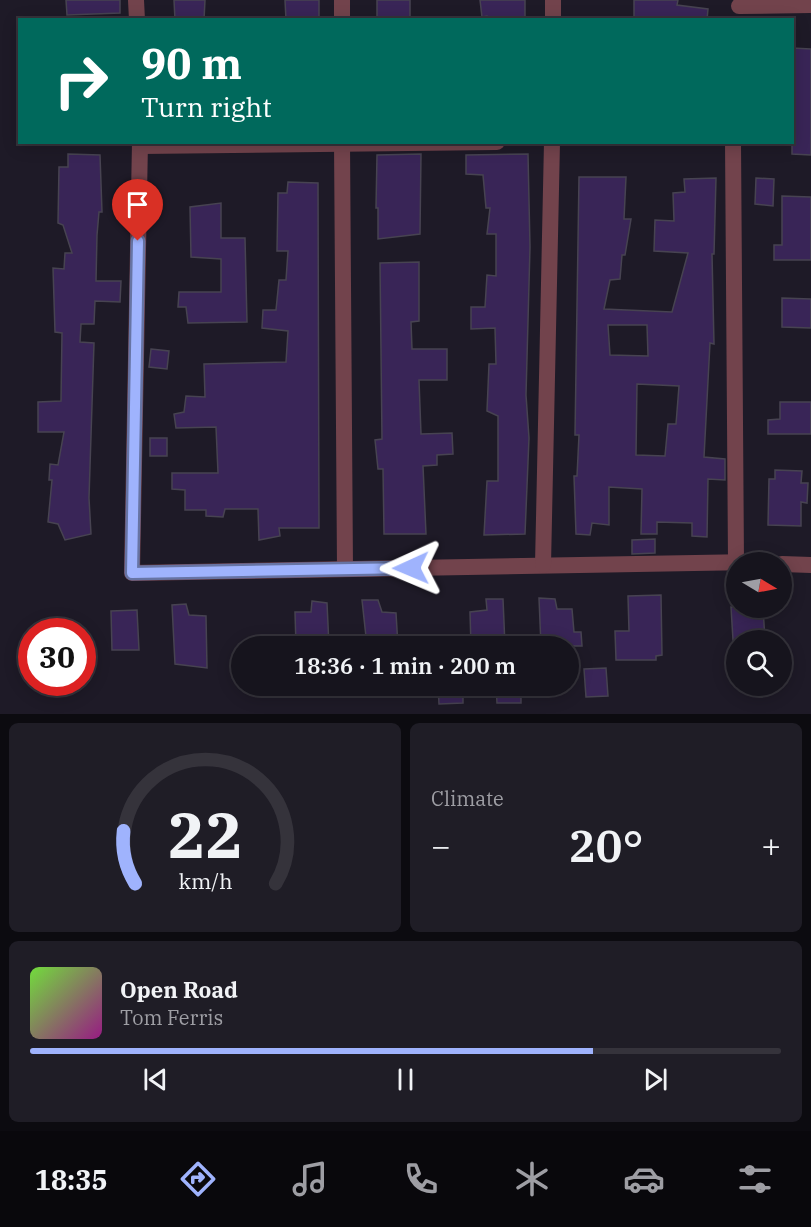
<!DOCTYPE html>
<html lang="en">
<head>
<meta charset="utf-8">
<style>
	body { margin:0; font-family:"IBM Plex Serif",serif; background:#1f1d26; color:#f1f3f6; height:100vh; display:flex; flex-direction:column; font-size:22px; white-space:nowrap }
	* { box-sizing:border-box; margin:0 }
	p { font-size:20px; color:#9e9ea4 }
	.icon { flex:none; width:33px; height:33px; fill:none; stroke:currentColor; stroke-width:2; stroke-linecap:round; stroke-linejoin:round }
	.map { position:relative; height:714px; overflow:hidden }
	.sheet { display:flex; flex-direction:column; gap:9px; padding:9px; background:#0c0b10; flex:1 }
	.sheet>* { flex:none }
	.top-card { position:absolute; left:18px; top:18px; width:776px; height:126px; border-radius:0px; box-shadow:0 3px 15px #0003,0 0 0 2px #35333b; background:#00695c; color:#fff; overflow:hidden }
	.needle { width:39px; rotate:100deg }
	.buttons { position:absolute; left:726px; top:552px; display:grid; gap:12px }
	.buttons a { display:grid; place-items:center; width:66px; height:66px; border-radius:50%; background:#16141d; box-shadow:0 3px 15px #0003,0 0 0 2px #35333b; font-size:30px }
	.speed { position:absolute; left:18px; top:618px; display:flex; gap:12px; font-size:30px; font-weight:700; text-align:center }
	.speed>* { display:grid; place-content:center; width:78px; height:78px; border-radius:50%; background:#16141d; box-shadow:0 3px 15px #0003,0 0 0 2px #35333b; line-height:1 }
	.speed .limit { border:9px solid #d22; background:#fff; color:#111 }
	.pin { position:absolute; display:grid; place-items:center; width:51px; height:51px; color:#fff; margin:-62px -26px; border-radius:50% 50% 50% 0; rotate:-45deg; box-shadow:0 0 6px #0007 }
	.pin .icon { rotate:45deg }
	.me { position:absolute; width:66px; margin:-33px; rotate:269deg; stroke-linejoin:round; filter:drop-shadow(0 0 4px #0008) }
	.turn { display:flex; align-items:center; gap:21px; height:126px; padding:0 24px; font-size:27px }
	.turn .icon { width:78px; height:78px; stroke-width:2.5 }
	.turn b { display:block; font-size:42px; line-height:51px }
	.big { font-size:45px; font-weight:600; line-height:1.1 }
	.sheet .tile { flex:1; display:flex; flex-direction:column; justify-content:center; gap:9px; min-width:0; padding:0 21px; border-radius:9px; background:#1f1d26 }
	.sheet .dial { align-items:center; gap:0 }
	.dial svg { height:156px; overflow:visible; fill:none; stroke:#35333b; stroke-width:7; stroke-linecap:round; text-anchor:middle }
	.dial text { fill:#f1f3f6; stroke:none }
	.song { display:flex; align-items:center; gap:18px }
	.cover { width:72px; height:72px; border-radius:9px; background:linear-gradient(135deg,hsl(100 70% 55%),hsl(310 70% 35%)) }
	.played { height:6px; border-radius:3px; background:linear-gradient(90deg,#9fb3fd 75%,#35333b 75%) }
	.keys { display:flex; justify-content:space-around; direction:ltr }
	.heat { display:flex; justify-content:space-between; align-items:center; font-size:33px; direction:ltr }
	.sheet .tiles { flex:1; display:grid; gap:9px; grid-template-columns:1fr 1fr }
	.tile:last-child { grid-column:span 2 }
	.trip { position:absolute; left:231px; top:636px; width:348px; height:60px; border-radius:30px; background:#16141d; box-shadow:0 3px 15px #0003,0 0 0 2px #35333b; font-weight:600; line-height:60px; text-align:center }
	.dock { display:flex; height:96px; justify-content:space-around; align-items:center; background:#09080c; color:#9e9ea4 }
	.dock .icon { width:42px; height:42px }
	.dock .selected { color:#9fb3fd }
	.dock b { font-size:27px; color:#f1f3f6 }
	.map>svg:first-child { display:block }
</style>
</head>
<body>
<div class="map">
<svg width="811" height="714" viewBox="0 0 811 714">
	<rect width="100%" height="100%" fill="#1e1a27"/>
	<g fill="#392557" stroke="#474351" stroke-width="1.5" fill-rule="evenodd">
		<path d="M66 0H120V13L67 15Z"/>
		<path d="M174 0H205L204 20H175Z"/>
		<path d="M285 0H319V20H286Z"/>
		<rect x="377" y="0" width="33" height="20"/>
		<path d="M480 0H525V20H489L487 16 482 17Z"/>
		<path d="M634 0H678L677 5 708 9 707 20H634Z"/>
		<path d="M792 48 811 49V155L792 154Z"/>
		<path d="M68 154 100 155 102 212H99L97 235 96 281H121L120 302 95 301 94 324H81L80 342 94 343 89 498 91 534 65 540 58 524 48 522 52 480H49L50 464 58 465 64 432H38V402L61 401 62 333 55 332 53 268 64 269 65 253H72L63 225 58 223 59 167H68Z"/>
		<path d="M421 154 420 234 378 239V208H376L377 155Z"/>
		<path d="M528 154 530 247 526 395 529 438 525 534 484 535 487 481H498V416L487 411 489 364H496L495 328 471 329V307H485L487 275 496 276V234H487L490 208H486L483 175 466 174V155Z"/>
		<path d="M579 177H626L624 219H631L625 255H622L620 279 610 280 604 309 672 312 688 253 654 251 655 220 674 221 673 193 685 192 684 179 716 178 714 254H712L714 344 710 343 704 457 725 459V480L708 479 707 537 692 536V523L657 522V534H641L642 489 609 487V525L592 523 590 535 576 534 574 476H577L579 435H575ZM608 325H647L648 356 610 355ZM637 384 679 386 676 424H668L665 456 636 455Z"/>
		<path d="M756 178 774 179 773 206 755 204Z"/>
		<path d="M288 182 318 183 319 528H279L280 536 259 540 258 509H225L223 517 206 516V510H185V490L172 489V473H218L216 427 176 428 174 414 184 412 186 396 205 397 204 364 286 362 288 331 262 328 263 310H276L279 280H286L288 251H277L278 193H287Z"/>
		<path d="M782 196 811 197V260H774V245H782Z"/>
		<path d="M221 203V238H245L247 322 188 323 186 307H178L179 292H221V259L191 257 190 207Z"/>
		<path d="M419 262V321L411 322 412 349H447V380H419L421 434 452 433 453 454 437 455V465L423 466 426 534H384L383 469H378L375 440 382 439 380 263Z"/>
		<path d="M782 298 811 299V328L782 327Z"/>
		<path d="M151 349 169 351 167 369 149 367Z"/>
		<path d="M780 402H811V434H768V420L780 419Z"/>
		<rect x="150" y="438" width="17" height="18"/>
		<path d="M775 470 802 471 801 483H808L807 503 801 502V526L768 525 769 479H775Z"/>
		<path d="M655 539V553L632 554V540Z"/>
		<path d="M661 595 662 655 656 656V660H616L615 631H629L628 596Z"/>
		<path d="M539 598 555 599 557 609H572L574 632H581L582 646H541Z"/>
		<path d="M486 599H503L505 646H471L470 612 487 610Z"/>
		<path d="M362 600H378L382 612 396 613 398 646H367Z"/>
		<path d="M312 601 327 603 329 646H296L295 612H311Z"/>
		<path d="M186 604 189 615 206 616 207 668 175 664 172 605Z"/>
		<path d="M731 607 763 608 765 640H733Z"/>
		<path d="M137 610 139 650H112L111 611Z"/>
		<path d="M606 668 608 696 586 697 584 669Z"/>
		<path d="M438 686H463V703L439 704Z"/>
		<path d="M496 686H521V703H497Z"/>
	</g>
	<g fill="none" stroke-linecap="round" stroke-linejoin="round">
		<g stroke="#72434c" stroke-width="16">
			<path d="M136 0 137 20"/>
			<path d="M739 6 811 5"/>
			<path d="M342 20V0"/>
			<path d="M553 20V0"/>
			<path d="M140 142 132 573 752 562"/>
			<path d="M342 142 345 569"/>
			<path d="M733 142 736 562"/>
			<path d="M140 146 497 142"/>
			<path d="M782 564 811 565"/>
			<path d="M543 565 552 142"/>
		</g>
	</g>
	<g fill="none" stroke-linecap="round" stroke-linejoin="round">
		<g stroke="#6774a4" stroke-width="15">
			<path id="route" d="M138 241 132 573 411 568"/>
		</g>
		<use href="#route" stroke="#9fb3fd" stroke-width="10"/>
	</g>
</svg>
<div class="buttons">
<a><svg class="needle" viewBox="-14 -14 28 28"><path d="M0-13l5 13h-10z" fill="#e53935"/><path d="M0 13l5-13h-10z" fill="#9e9ea4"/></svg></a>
<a><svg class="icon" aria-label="search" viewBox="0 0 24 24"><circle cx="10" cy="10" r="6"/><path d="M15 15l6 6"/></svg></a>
</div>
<div class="speed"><div class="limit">30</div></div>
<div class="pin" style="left:138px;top:241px;background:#d93025"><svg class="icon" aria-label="arrive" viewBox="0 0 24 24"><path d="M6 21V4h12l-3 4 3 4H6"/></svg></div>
<svg class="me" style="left:411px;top:568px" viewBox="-20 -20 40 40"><path d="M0-17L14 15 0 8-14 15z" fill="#9fb3fd" stroke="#fff" stroke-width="4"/></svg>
<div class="trip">18:36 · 1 min · 200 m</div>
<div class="top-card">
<div class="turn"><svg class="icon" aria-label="right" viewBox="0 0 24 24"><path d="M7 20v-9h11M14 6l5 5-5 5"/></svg><div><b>90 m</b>Turn right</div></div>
</div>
</div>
<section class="sheet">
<div class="tiles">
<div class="tile dial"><svg viewBox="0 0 100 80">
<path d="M14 69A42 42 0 1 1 86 69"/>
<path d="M14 69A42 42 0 0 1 8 42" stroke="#9fb3fd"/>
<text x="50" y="56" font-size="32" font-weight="700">22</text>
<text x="50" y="72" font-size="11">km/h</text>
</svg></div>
<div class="tile"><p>Climate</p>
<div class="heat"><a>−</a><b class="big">20°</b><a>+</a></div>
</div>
<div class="tile">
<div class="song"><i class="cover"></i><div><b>Open Road</b><p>Tom Ferris</p></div></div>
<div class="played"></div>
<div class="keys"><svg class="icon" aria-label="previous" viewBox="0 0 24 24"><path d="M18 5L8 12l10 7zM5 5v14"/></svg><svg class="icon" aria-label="pause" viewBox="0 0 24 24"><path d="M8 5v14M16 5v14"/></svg><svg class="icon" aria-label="next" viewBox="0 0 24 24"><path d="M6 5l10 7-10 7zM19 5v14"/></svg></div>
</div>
</div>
</section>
<nav class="dock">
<b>18:35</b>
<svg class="icon selected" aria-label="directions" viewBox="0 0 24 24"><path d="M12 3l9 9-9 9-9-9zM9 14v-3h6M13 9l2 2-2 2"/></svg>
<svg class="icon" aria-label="music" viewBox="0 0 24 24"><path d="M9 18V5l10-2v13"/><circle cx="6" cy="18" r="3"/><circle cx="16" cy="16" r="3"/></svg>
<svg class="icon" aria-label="phone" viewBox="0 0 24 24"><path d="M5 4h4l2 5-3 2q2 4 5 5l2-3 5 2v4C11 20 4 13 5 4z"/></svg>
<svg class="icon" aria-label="climate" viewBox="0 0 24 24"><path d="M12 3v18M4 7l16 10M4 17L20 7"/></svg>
<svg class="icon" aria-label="car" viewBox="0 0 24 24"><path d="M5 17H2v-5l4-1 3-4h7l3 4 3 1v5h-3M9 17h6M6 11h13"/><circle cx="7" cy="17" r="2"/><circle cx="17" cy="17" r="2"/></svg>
<svg class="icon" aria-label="filters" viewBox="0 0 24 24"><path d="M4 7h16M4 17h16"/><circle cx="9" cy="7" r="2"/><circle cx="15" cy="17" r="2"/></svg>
</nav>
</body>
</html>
